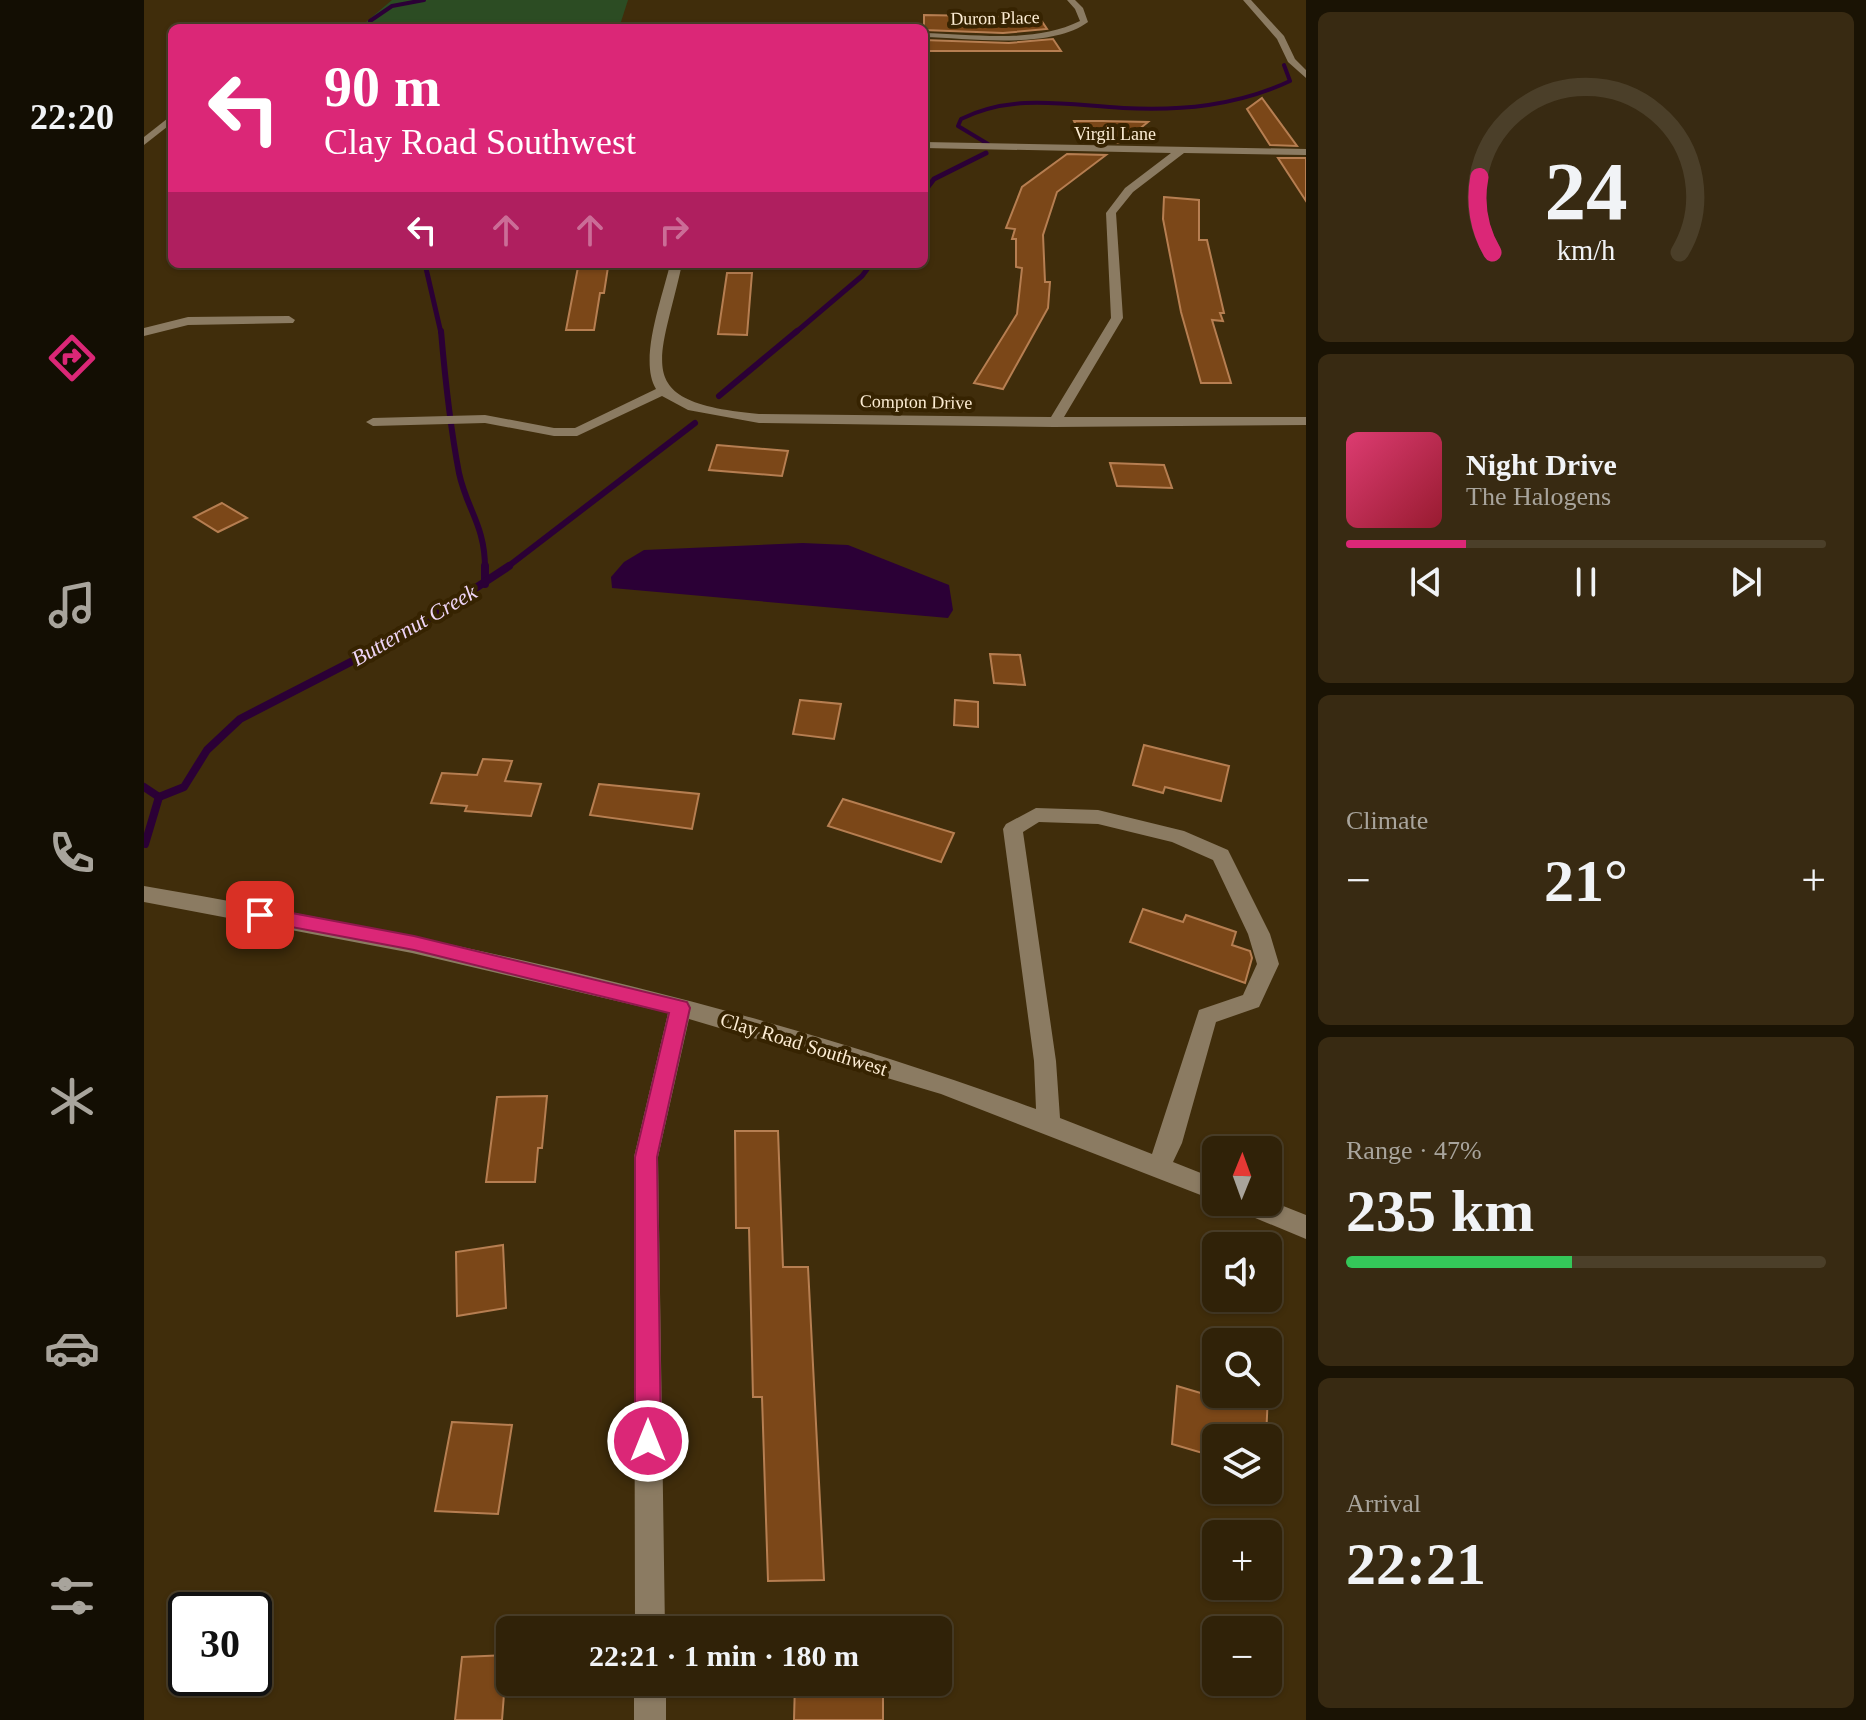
<!DOCTYPE html>
<html lang="en">
<head>
<meta charset="utf-8">
<style>
	body { margin:0; font-family:Georgia,serif; background:#382a12; color:#f1f3f6; height:100vh; display:flex; flex-direction:column; font-size:30px; white-space:nowrap }
	* { box-sizing:border-box; margin:0 }
	p { font-size:26px; color:#a8a49c }
	.icon { flex:none; width:44px; height:44px; fill:none; stroke:currentColor; stroke-width:2; stroke-linecap:round; stroke-linejoin:round }
	.map { position:relative; flex:1; overflow:hidden }
	.details { display:flex; flex-direction:column; gap:12px; padding:12px; background:#1a1304; width:560px }
	.details>* { flex:none }
	.banner { position:absolute; left:24px; top:24px; width:760px; height:244px; border-radius:12px; box-shadow:0 2px 6px #0004,0 0 0 2px #4b3f29; background:#db2777; color:#fff; overflow:hidden }
	.needle { width:52px; rotate:1deg }
	.controls { position:absolute; left:1058px; top:1136px; display:grid; gap:16px }
	.controls a { display:grid; place-items:center; width:80px; height:80px; border-radius:12px; background:#302208; box-shadow:0 2px 6px #0004,0 0 0 2px #4b3f29; font-size:40px }
	.speed { position:absolute; left:24px; top:1592px; display:flex; gap:16px; font-size:40px; font-weight:700; text-align:center }
	.speed>* { display:grid; place-content:center; width:104px; height:104px; border-radius:50%; background:#302208; box-shadow:0 2px 6px #0004,0 0 0 2px #4b3f29; line-height:1 }
	.speed .limit { border:4px solid #111; border-radius:12px; background:#fff; color:#111 }
	.pin { position:absolute; display:grid; place-items:center; width:68px; height:68px; color:#fff; margin:-34px; border-radius:16px; box-shadow:0 4px 12px #0006 }
	.me { position:absolute; width:88px; margin:-44px; rotate:0deg; stroke-linejoin:round; filter:drop-shadow(0 0 6px #0008) }
	.turn { display:flex; align-items:center; gap:28px; height:168px; padding:0 24px; font-size:36px }
	.turn .icon { width:104px; height:104px; stroke-width:2.5 }
	.turn b { display:block; font-size:56px; line-height:68px }
	.lanes { display:flex; align-items:center; height:76px; padding:0 24px; background:#0003; justify-content:center; gap:40px; direction:ltr }
	.lanes .off { opacity:.35 }
	.big { font-size:60px; font-weight:800; line-height:1.1 }
	.details .card { flex:1; display:flex; flex-direction:column; justify-content:center; gap:12px; min-width:0; padding:0 28px; border-radius:12px; background:#382a12 }
	.details .dial { align-items:center; gap:0 }
	.dial svg { height:208px; overflow:visible; fill:none; stroke:#4b3f29; stroke-width:7; stroke-linecap:round; text-anchor:middle }
	.dial text { fill:#f1f3f6; stroke:none }
	.song { display:flex; align-items:center; gap:24px }
	.cover { width:96px; height:96px; border-radius:12px; background:linear-gradient(135deg,hsl(340 70% 55%),hsl(350 70% 35%)) }
	.played { height:8px; border-radius:4px; background:linear-gradient(90deg,#db2777 25%,#4b3f29 25%) }
	.keys { display:flex; justify-content:space-around; direction:ltr }
	.heat { display:flex; justify-content:space-between; align-items:center; font-size:44px; direction:ltr }
	.charge { height:12px; border-radius:6px; background:linear-gradient(90deg,#34c759 47%,#4b3f29 0) }
	.trip { position:absolute; left:352px; top:1616px; width:456px; height:80px; border-radius:12px; background:#302208; box-shadow:0 2px 6px #0004,0 0 0 2px #4b3f29; font-weight:800; line-height:80px; text-align:center }
	main { display:flex; flex:1; min-height:0 }
	.menu { display:flex; flex-direction:column; width:144px; justify-content:space-around; align-items:center; background:#130e03; color:#a8a49c }
	.menu .icon { width:56px; height:56px }
	.menu .active { color:#db2777 }
	.menu b { font-size:36px; color:#f1f3f6 }
	.map>svg:first-child { display:block }
</style>
</head>
<body>
<main>
<nav class="menu">
<b>22:20</b>
<svg class="icon active" aria-label="directions" viewBox="0 0 24 24"><path d="M12 3l9 9-9 9-9-9zM9 14v-3h6M13 9l2 2-2 2"/></svg>
<svg class="icon" aria-label="music" viewBox="0 0 24 24"><path d="M9 18V5l10-2v13"/><circle cx="6" cy="18" r="3"/><circle cx="16" cy="16" r="3"/></svg>
<svg class="icon" aria-label="phone" viewBox="0 0 24 24"><path d="M5 4h4l2 5-3 2q2 4 5 5l2-3 5 2v4C11 20 4 13 5 4z"/></svg>
<svg class="icon" aria-label="climate" viewBox="0 0 24 24"><path d="M12 3v18M4 7l16 10M4 17L20 7"/></svg>
<svg class="icon" aria-label="car" viewBox="0 0 24 24"><path d="M5 17H2v-5l4-1 3-4h7l3 4 3 1v5h-3M9 17h6M6 11h13"/><circle cx="7" cy="17" r="2"/><circle cx="17" cy="17" r="2"/></svg>
<svg class="icon" aria-label="filters" viewBox="0 0 24 24"><path d="M4 7h16M4 17h16"/><circle cx="9" cy="7" r="2"/><circle cx="15" cy="17" r="2"/></svg>
</nav>
<div class="map">
<svg width="1162" height="1720" viewBox="0 0 1162 1720">
	<rect width="100%" height="100%" fill="#402d0b"/>
	<path fill="#2c4c23" d="M248 0H484L475 28H215Z"/>
	<path fill="#2b0036" d="M659 543 704 545 805 585 809 610 804 618 468 588 467 577 480 562 500 550Z"/>
	<g fill="none" stroke-linecap="round" stroke-linejoin="round">
		<g stroke="#2b0036" stroke-width="4">
			<path d="M226 28V21L248 6 280 0"/>
			<path d="M844 144 814 126 817 119C870 93 923 105 979 108 1037 111 1093 106 1146 81L1140 65"/>
		</g>
		<g stroke="#2b0036" stroke-width="5">
			<path d="M780 192 790 179 842 153"/>
			<path d="M281 264 297 333"/>
			<path d="M651 333 718 276 727 264"/>
		</g>
		<g stroke="#2b0036" stroke-width="6">
			<path d="M297 331C301 378 306 426 315 473 323 510 341 525 341 568"/>
			<path d="M575 396 653 331"/>
			<path d="M362 568 551 423"/>
		</g>
		<g stroke="#2b0036" stroke-width="8">
			<path d="M341 566V584"/>
			<path d="M0 787 15 797"/>
			<path d="M15 797 40 787 63 750 96 719 263 633 365 566"/>
			<path d="M1 844 15 797"/>
		</g>
	</g>
	<g fill="#7b4718" stroke="#b67e51" stroke-width="2">
		<path d="M780 15 895 17 903 29 859 33 780 30Z"/>
		<path d="M909 39 917 51H780V40L865 43Z"/>
		<path d="M1118 98 1153 146 1126 145 1103 109Z"/>
		<path d="M930 121H958L1004 122 978 143 940 142Z"/>
		<path d="M923 154 962 155 913 192 899 235 901 282H906L904 308 859 389 830 383 873 314 878 268 872 267V239H868L871 229 862 228 878 187Z"/>
		<path d="M1134 158H1162V201Z"/>
		<path d="M1020 197 1055 200V240H1063L1080 313H1076L1079 321 1068 320 1087 383H1057L1037 312 1019 219Z"/>
		<path d="M434 267H464L460 293H456L450 330H422Z"/>
		<path d="M583 273H608L603 335 574 334Z"/>
		<path d="M573 445 644 451 638 476 565 470Z"/>
		<path d="M966 463 1020 465 1028 488 973 486Z"/>
		<path d="M78 503 103 518 74 532 50 517Z"/>
		<path d="M846 654 876 655 881 685 850 683Z"/>
		<path d="M656 700 697 704 690 739 649 734Z"/>
		<path d="M811 700 834 702V727L810 725Z"/>
		<path d="M1000 745 1085 766 1077 801 1021 787 1019 793 989 785Z"/>
		<path d="M339 759 368 761 361 781 397 784 387 816 321 811 323 806 287 803 298 773 333 775Z"/>
		<path d="M455 784 555 794 548 829 446 815Z"/>
		<path d="M699 799 810 833 797 862 684 826Z"/>
		<path d="M999 909 1039 922 1042 915 1092 932 1088 945 1106 951 1108 958 1101 983 986 942Z"/>
		<path d="M403 1096 398 1148H394L391 1182H342L353 1097Z"/>
		<path d="M591 1131H634L639 1267H664L680 1580 624 1581 618 1397H609L605 1228H592Z"/>
		<path d="M359 1245 362 1308 313 1316 312 1252Z"/>
		<path d="M1033 1386 1060 1394H1124L1122 1438H1072V1457L1028 1444Z"/>
		<path d="M308 1422 368 1425 354 1514 291 1511Z"/>
		<path d="M363 1655 358 1720H311L318 1657Z"/>
		<path d="M651 1682 739 1688V1720H650Z"/>
	</g>
	<g fill="none" stroke-linecap="round" stroke-linejoin="round">
		<g fill="#8b7b62" fill-rule="evenodd">
			<path d="M923 0H931L939 8 944 22C906 50 826 38 780 37V33C829 34 890 44 936 21L931 9Z"/>
			<path d="M1099 0H1107L1140 36 1151 59 1162 70V78L1144 62 1133 39Z"/>
			<path d="M28 115V123L0 145V137Z"/>
			<path d="M780 142 1162 149V155L1040 153 989 192 972 213 979 318 920 417H1162V425L910 427 615 423 544 410 518 396 433 436H410L341 423 229 426 222 422 229 418 341 415 410 428H431L512 389C494 360 519 296 526 264H538C516 365 485 402 615 414L907 417 967 318 962 213 981 188 1027 153 780 148Z"/>
			<path d="M145 316 151 320 149 323 44 325 0 336V328L44 317Z"/>
			<path d="M892 808 954 810 1040 831 1084 850 1126 934 1135 964 1115 1007 1072 1022 1038 1143 1029 1162 1072 1179V1201L797 1094 545 1019 514 1157 521 1630H491L490 1157 524 1013 268 953 0 902V886C302 938 604 1003 892 1109L890 1061 859 829 862 824ZM895 822 954 824 1028 842 1069 860 1104 934 1113 964 1099 995 1055 1010 1008 1154 916 1118 912 1061 879 832Z"/>
			<path d="M1124 1200 1162 1215V1239L1092 1210 1089 1202Z"/>
			<rect x="490" y="1682" width="32" height="38"/>
		</g>
	</g>
	<path fill="#db2777" stroke="#8e194d" stroke-width="2" d="M116 907 270 936 543 1002 546 1008 513 1157 517 1441 513 1450 504 1453 495 1450 491 1441V1157L525 1013 270 950 110 920 107 915Z"/>
	<g text-anchor="middle" dominant-baseline="central" stroke-width="8" stroke-linejoin="round" paint-order="stroke">
		<g font-size="18" fill="#fcecd3" stroke="#362301">
			<text transform="translate(851 18) rotate(-1)">Duron Place</text>
			<text x="971" y="134">Virgil Lane</text>
			<text transform="translate(772 402) rotate(1)">Compton Drive</text>
		</g>
		<g font-size="20" fill="#fcecd3" stroke="#362301">
			<text transform="translate(660 1044) rotate(17)">Clay Road Southwest</text>
		</g>
		<g font-size="22" font-style="italic" fill="#f0d6f8" stroke="#362301">
			<text transform="translate(270 625) rotate(-30)">Butternut Creek</text>
		</g>
	</g>
</svg>
<div class="controls">
<a><svg class="needle" viewBox="-14 -14 28 28"><path d="M0-13l5 13h-10z" fill="#e53935"/><path d="M0 13l5-13h-10z" fill="#a8a49c"/></svg></a>
<a><svg class="icon" aria-label="sound" viewBox="0 0 24 24"><path d="M4 9h4l5-4v14l-5-4H4zM17 9q2 3 0 6"/></svg></a>
<a><svg class="icon" aria-label="search" viewBox="0 0 24 24"><circle cx="10" cy="10" r="6"/><path d="M15 15l6 6"/></svg></a>
<a><svg class="icon" aria-label="layers" viewBox="0 0 24 24"><path d="M12 4l9 5-9 5-9-5zM3 14l9 5 9-5"/></svg></a>
<a>+</a>
<a>−</a>
</div>
<div class="speed"><div class="limit">30</div></div>
<div class="pin" style="left:116px;top:915px;background:#d93025"><svg class="icon" aria-label="arrive" viewBox="0 0 24 24"><path d="M6 21V4h12l-3 4 3 4H6"/></svg></div>
<svg class="me" style="left:504px;top:1441px" viewBox="-20 -20 40 40"><circle r="17" fill="#db2777" stroke="#fff" stroke-width="3"/><path d="M0-11L8 9 0 5-8 9z" fill="#fff"/></svg>
<div class="trip">22:21 · 1 min · 180 m</div>
<div class="banner">
<div class="turn"><svg class="icon" aria-label="left" viewBox="0 0 24 24"><path d="M17 20v-9H6M10 6l-5 5 5 5"/></svg><div><b>90 m</b>Clay Road Southwest</div></div>
<div class="lanes"><svg class="icon" aria-label="left" viewBox="0 0 24 24"><path d="M17 20v-9H6M10 6l-5 5 5 5"/></svg><svg class="icon off" aria-label="ahead" viewBox="0 0 24 24"><path d="M12 20V5M6 11l6-6 6 6"/></svg><svg class="icon off" aria-label="ahead" viewBox="0 0 24 24"><path d="M12 20V5M6 11l6-6 6 6"/></svg><svg class="icon off" aria-label="right" viewBox="0 0 24 24"><path d="M7 20v-9h11M14 6l5 5-5 5"/></svg></div>
</div>
</div>
<section class="details">
<div class="card dial"><svg viewBox="0 0 100 80">
<path d="M14 69A42 42 0 1 1 86 69"/>
<path d="M14 69A42 42 0 0 1 9 40" stroke="#db2777"/>
<text x="50" y="56" font-size="32" font-weight="700">24</text>
<text x="50" y="72" font-size="11">km/h</text>
</svg></div>
<div class="card">
<div class="song"><i class="cover"></i><div><b>Night Drive</b><p>The Halogens</p></div></div>
<div class="played"></div>
<div class="keys"><svg class="icon" aria-label="previous" viewBox="0 0 24 24"><path d="M18 5L8 12l10 7zM5 5v14"/></svg><svg class="icon" aria-label="pause" viewBox="0 0 24 24"><path d="M8 5v14M16 5v14"/></svg><svg class="icon" aria-label="next" viewBox="0 0 24 24"><path d="M6 5l10 7-10 7zM19 5v14"/></svg></div>
</div>
<div class="card"><p>Climate</p>
<div class="heat"><a>−</a><b class="big">21°</b><a>+</a></div>
</div>
<div class="card"><p>Range · 47%</p><b class="big">235 km</b><div class="charge"></div></div>
<div class="card"><p>Arrival</p><b class="big">22:21</b></div>
</section>
</main>
</body>
</html>
